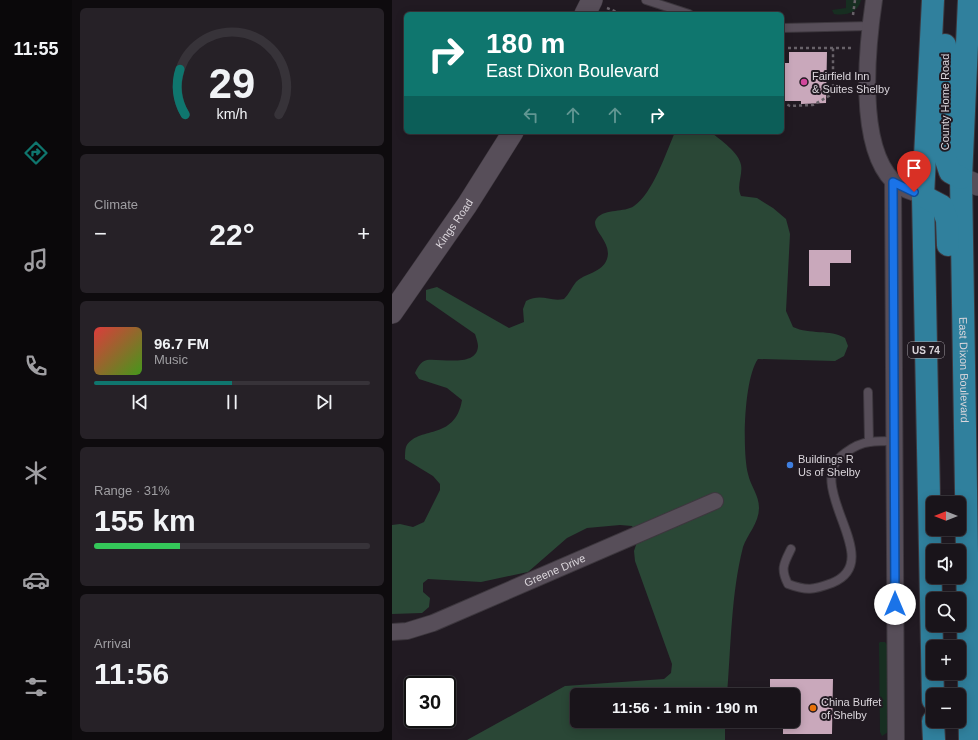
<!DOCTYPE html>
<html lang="en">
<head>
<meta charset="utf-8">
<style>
	body { margin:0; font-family:Arial,sans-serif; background:#262127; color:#f1f3f6; height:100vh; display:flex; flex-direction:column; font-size:15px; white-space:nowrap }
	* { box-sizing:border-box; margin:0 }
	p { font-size:13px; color:#9f9ea2 }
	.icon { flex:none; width:22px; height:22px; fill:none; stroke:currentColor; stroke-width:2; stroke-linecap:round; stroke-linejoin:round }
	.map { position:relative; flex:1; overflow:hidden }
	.sheet { display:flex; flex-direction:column; gap:8px; padding:8px; background:#0e0b0e; width:320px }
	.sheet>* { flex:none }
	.hud { position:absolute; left:12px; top:12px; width:380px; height:122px; border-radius:6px; box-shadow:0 2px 10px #0003,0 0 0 1px #373339; background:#0f766e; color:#fff; overflow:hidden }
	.needle { width:26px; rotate:270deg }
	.buttons { position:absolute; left:534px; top:496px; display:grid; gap:8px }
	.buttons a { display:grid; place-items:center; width:40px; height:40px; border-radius:6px; background:#19141a; box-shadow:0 2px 10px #0003,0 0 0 1px #373339; font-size:20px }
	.speed { position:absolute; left:12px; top:676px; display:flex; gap:8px; font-size:20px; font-weight:700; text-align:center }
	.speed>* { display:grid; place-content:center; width:52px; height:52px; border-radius:50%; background:#19141a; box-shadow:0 2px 10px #0003,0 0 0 1px #373339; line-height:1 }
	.speed .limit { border:2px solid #111; border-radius:6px; background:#fff; color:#111 }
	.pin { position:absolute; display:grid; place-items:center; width:34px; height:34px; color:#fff; margin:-41px -17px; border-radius:50% 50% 50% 0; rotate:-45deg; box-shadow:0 0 4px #0007 }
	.pin .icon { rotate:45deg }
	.me { position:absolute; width:44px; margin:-22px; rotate:0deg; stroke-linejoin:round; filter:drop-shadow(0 0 3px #0008) }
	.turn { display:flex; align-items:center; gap:14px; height:84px; padding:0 16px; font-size:18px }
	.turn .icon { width:52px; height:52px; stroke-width:2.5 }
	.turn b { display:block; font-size:28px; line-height:34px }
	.lanes { display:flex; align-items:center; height:38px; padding:0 16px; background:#0003; justify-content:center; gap:20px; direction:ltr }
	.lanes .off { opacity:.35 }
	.big { font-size:30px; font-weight:600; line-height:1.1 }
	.sheet .card { flex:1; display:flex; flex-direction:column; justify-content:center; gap:6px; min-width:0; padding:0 14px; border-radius:6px; background:#262127 }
	.sheet .dial { align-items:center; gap:0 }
	.dial svg { height:104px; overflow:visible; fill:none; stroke:#373339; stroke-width:7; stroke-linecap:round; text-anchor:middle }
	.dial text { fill:#f1f3f6; stroke:none }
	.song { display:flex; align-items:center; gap:12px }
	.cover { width:48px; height:48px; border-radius:6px; background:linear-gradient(135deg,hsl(0 70% 55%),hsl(100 70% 35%)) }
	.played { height:4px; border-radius:2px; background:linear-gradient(90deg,#0f766e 50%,#373339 50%) }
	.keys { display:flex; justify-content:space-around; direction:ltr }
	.heat { display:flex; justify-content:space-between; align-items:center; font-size:22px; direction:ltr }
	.charge { height:6px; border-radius:3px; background:linear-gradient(90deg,#34c759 31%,#373339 0) }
	.trip { position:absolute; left:178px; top:688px; width:230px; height:40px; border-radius:6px; background:#19141a; box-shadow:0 2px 10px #0003,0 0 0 1px #373339; font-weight:600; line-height:40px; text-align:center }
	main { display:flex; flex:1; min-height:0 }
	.menu { display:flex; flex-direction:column; width:72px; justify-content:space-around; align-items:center; background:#0a080a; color:#9f9ea2 }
	.menu .icon { width:28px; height:28px }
	.menu .current { color:#0f766e }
	.menu b { font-size:18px; color:#f1f3f6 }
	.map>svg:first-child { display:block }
</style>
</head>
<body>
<main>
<nav class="menu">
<b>11:55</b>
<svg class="icon current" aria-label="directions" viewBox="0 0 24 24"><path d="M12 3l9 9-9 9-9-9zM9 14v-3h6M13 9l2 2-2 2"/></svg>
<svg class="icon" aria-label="music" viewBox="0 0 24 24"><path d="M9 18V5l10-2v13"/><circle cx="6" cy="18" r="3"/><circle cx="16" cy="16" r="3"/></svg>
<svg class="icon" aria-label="phone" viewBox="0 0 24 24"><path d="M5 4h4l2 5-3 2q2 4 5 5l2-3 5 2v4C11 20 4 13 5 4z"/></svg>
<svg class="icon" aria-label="climate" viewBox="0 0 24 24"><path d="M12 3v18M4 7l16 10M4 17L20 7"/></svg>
<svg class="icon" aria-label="car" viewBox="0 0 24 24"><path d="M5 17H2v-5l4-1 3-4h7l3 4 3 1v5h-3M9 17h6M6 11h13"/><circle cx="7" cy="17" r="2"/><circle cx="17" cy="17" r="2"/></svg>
<svg class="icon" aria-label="filters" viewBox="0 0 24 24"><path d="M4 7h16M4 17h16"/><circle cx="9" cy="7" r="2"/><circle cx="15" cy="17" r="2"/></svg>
</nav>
<section class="sheet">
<div class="card dial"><svg viewBox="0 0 100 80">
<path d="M14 69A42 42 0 1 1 86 69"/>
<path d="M14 69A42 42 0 0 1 10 34" stroke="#0f766e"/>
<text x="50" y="56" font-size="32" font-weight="700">29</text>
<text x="50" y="72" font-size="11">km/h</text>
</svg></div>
<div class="card"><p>Climate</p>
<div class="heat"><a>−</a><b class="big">22°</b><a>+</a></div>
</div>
<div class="card">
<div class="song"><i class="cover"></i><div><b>96.7 FM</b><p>Music</p></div></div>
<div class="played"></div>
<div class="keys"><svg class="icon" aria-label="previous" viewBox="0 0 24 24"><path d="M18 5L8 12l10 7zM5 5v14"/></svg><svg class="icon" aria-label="pause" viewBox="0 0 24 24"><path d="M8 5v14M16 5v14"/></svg><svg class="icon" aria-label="next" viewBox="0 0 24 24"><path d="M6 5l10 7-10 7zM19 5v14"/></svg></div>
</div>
<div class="card"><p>Range · 31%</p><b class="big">155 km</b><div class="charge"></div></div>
<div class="card"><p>Arrival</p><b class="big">11:56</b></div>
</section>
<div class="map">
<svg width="586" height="740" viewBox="0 0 586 740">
	<rect width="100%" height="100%" fill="#211a22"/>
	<g fill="#172e21">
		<path d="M454 0H469C466 13 454 16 442 14L440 10 454 8Z"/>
		<path d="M488 642H493L496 646 497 728 496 732 490 736 488 732 487 643Z"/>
	</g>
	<path fill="#2a4736" d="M283 132H319C328 140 347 152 349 165 351 175 344 186 349 196L365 198 381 208 394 219 398 234 394 311 401 327C418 335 438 329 453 338L456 346 452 356 443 361 366 359C352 378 350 450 356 474 359 487 367 495 367 508 367 523 355 535 351 547 339 594 339 647 335 695H185V721H333V740H75L173 686 272 679 279 673 280 664 243 561 242 551 246 539 240 526 228 525 195 528 175 538 136 572 89 582 36 579 31 583V592L38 598 37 607 30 613 0 614V525L8 524 21 527 32 522 48 490V484L41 476 13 459C13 455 13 450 14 447 25 425 63 442 70 400L55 388 27 379 23 373C25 368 29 361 35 360 48 358 85 368 86 346 86 343 84 337 83 334L34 300V290L45 287 117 328 132 322 131 309 134 301C150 293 157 302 172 299 177 294 180 287 184 282 193 273 210 273 215 259 221 241 196 228 205 218 214 208 232 213 242 206 261 193 274 153 283 132Z"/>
	<g fill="#c9a8bb">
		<path d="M397 52H435L434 103 409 104V101H390V63H397Z"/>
		<path d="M417 250H459V263H438V286H417Z"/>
		<path d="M378 679H441L440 734H391V721H401V695H378Z"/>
	</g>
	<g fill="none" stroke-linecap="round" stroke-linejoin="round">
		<g stroke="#3d373e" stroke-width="10">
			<g id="service">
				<path d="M254 0 297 14"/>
				<path d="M390 28 478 26"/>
				<path d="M476 392 477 442"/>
				<path d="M399 549C392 563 388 569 396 584 415 591 421 590 440 583 497 560 407 485 453 453 461 447 468 443 478 442 486 441 494 441 502 441"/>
			</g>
		</g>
		<g stroke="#3d373e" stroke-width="18">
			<g id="minor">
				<path d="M482 0C475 47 465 145 501 181 509 189 521 192 531 196"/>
				<path d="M501 181 504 740"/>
				<path id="s1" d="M0 632 15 631 41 623 323 501"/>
			</g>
		</g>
		<g stroke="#3d373e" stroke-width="22">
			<g id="tertiary">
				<path d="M193 14 200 0"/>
				<path d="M569 178 586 185"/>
				<path id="s2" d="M0 313 75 205 121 132"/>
			</g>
		</g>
		<g stroke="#3d373e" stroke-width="24">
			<g id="trunk">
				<path d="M541 0 531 196 541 700"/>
				<path id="s3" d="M577 0 569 178 578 740"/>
				<path d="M553 45V157L558 172 569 178"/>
				<path d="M531 196 550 206 555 220 556 245"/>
				<path d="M541 721 542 740"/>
			</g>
		</g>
		<g stroke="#686269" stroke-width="2.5" stroke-dasharray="3 3" stroke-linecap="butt">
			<path d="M215 8 230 14"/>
			<path d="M461 15 463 0"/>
			<path d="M390 48H460"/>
			<path d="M390 102 398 106 421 105 437 96 441 87V48"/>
		</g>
		<use href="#service" stroke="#574e59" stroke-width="8"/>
		<use href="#minor" stroke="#574e59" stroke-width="16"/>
		<use href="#tertiary" stroke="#574e59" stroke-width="21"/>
		<use href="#trunk" stroke="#30809d" stroke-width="22"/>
	</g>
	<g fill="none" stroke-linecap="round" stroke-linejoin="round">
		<g stroke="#114b97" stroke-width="10">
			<path id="route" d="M503 604 501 182 522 192"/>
		</g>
		<use href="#route" stroke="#1a73e8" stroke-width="7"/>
	</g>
	<circle fill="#d1479c" stroke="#211a22" stroke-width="1.5" cx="412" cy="82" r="4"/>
	<circle fill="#3f7fe0" stroke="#211a22" stroke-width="1.5" cx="398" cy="465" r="4"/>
	<circle fill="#e8710a" stroke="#211a22" stroke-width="1.5" cx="421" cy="708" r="4"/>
	<g text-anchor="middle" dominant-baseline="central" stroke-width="4" stroke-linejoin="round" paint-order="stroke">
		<rect fill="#211a22" stroke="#a39ea4" stroke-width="1" x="516" y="342" width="36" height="16" rx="3"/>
		<g font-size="10" font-weight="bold" fill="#dbd6dc">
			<text x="534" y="350">US 74</text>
		</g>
		<g font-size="11" fill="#dbd6dc" stroke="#211a22" text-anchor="start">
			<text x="420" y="76">Fairfield Inn<tspan x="420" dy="13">&amp; Suites Shelby</tspan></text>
			<text x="406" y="459">Buildings R<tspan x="406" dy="13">Us of Shelby</tspan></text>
			<text x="429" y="702">China Buffet<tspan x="429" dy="13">of Shelby</tspan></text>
		</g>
		<g font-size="11" fill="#dbd6dc" stroke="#211a22">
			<text transform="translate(553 102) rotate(-90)">County Home Road</text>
			<text stroke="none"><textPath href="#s2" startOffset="109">Kings Road</textPath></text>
			<text stroke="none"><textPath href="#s3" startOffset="370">East Dixon Boulevard</textPath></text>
			<text stroke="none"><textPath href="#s1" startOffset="175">Greene Drive</textPath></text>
		</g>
	</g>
</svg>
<div class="buttons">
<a><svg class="needle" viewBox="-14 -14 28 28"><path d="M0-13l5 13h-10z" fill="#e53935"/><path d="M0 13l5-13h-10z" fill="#9f9ea2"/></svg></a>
<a><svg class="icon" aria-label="sound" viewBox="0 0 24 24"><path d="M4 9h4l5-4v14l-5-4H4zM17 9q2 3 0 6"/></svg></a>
<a><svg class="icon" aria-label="search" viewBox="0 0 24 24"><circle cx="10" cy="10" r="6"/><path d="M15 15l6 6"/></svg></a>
<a>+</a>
<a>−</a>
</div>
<div class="speed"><div class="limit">30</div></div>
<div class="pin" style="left:522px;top:192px;background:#d93025"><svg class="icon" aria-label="arrive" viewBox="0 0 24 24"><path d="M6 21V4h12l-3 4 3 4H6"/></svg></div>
<svg class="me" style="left:503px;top:604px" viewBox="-20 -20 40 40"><circle r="19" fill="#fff"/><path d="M0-13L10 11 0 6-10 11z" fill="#1a73e8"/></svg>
<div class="trip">11:56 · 1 min · 190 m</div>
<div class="hud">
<div class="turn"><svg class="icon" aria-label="right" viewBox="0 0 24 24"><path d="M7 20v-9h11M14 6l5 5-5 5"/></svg><div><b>180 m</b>East Dixon Boulevard</div></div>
<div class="lanes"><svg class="icon off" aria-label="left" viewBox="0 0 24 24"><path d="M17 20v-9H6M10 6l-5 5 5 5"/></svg><svg class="icon off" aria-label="ahead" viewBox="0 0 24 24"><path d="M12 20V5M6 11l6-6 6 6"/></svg><svg class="icon off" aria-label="ahead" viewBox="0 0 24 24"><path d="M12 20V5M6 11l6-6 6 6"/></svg><svg class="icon" aria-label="right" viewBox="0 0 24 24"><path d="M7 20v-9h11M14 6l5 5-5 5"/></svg></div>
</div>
</div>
</main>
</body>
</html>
